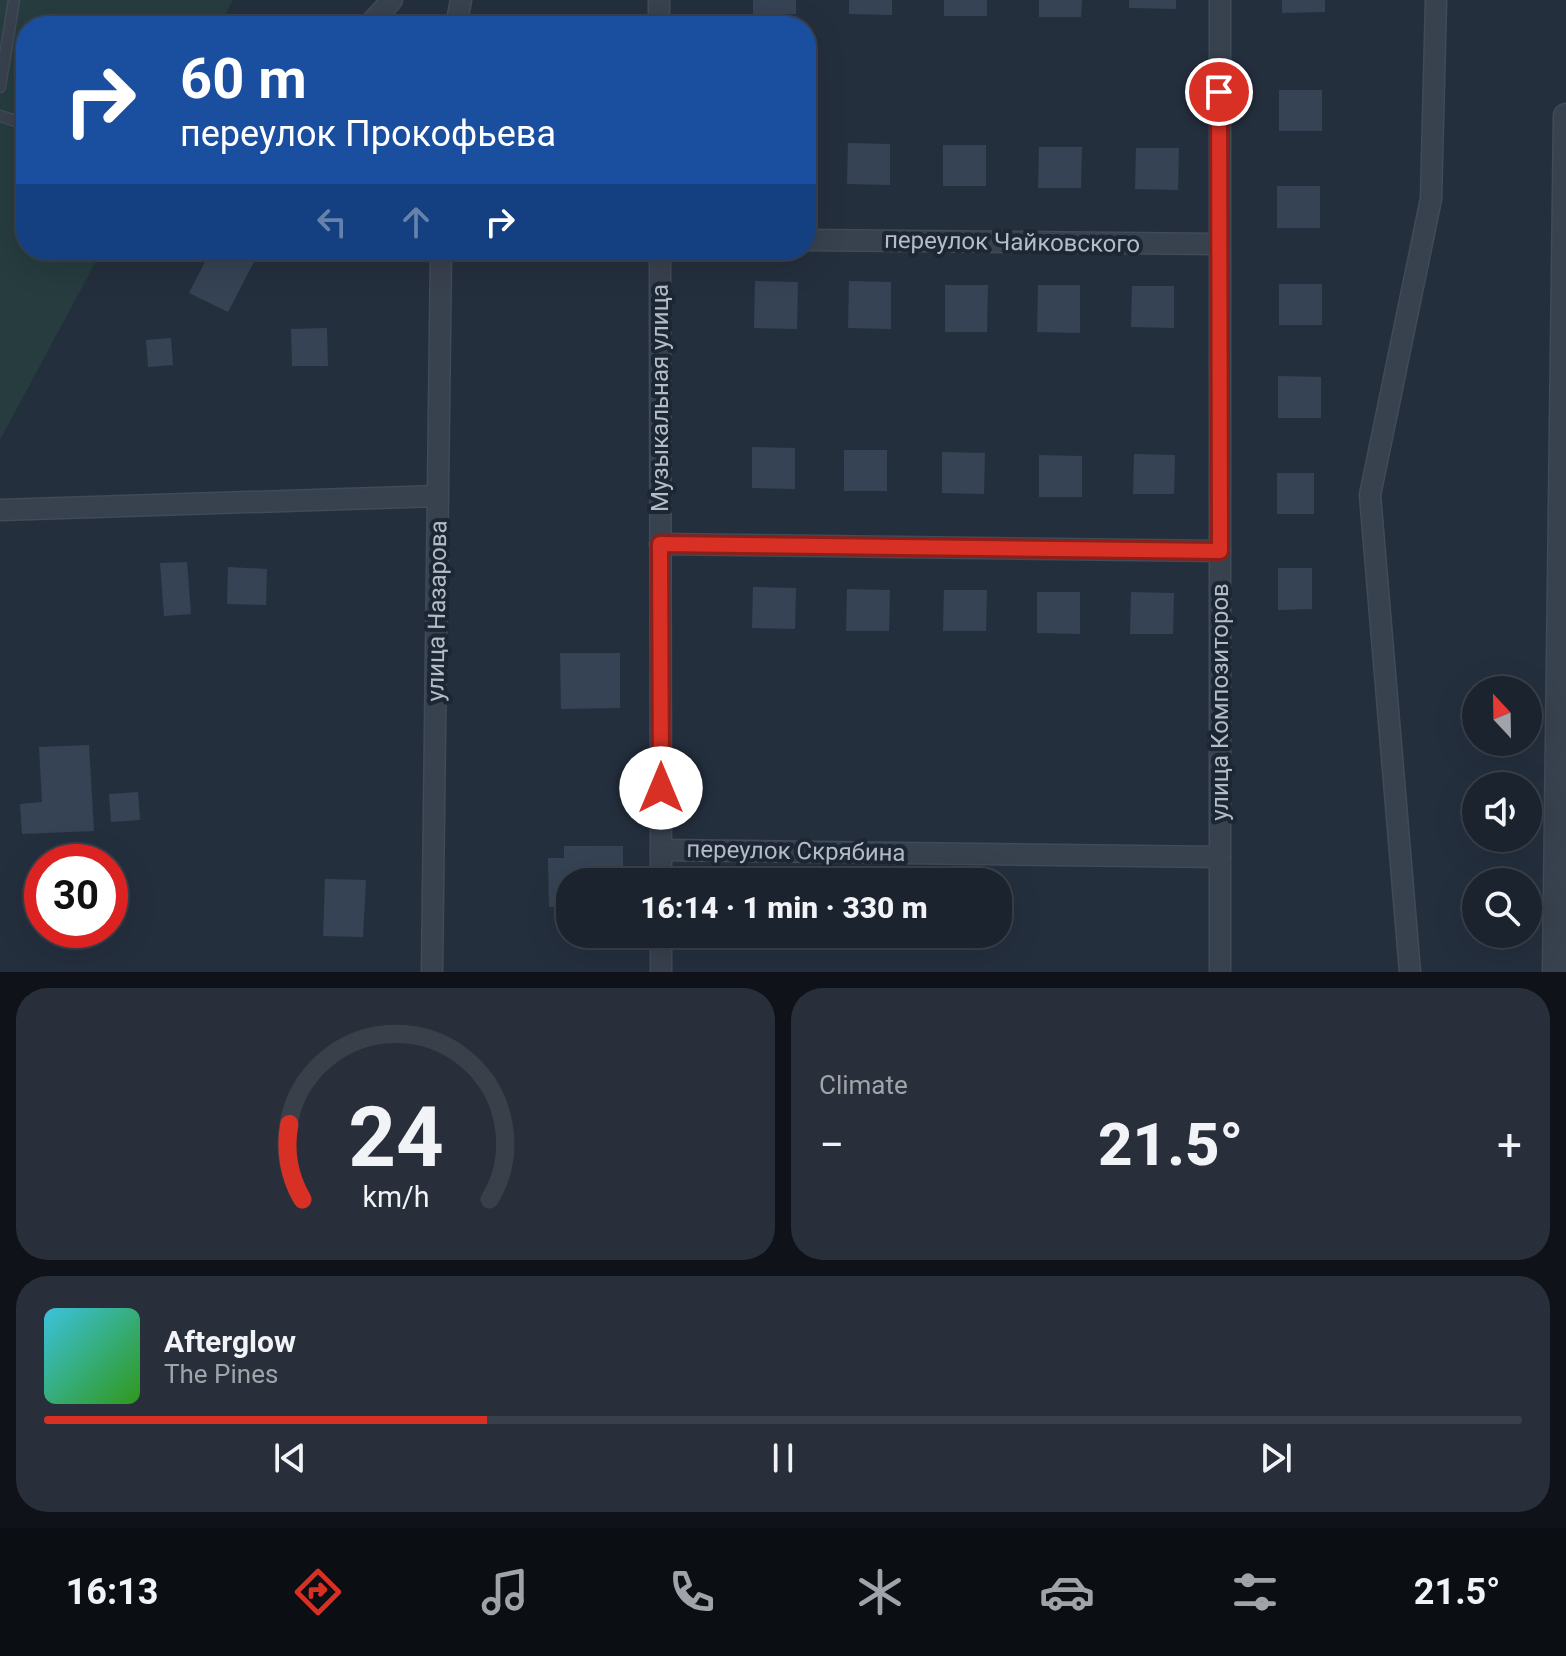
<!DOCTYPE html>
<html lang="en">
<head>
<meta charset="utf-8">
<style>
	body { margin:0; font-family:Roboto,sans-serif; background:#282f3a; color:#f1f3f6; height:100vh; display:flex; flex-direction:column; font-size:30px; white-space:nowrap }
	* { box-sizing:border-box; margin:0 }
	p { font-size:26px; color:#a0a4aa }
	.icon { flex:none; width:44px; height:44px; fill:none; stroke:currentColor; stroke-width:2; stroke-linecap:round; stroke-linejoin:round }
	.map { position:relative; height:972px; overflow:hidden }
	.details { display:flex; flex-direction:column; gap:16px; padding:16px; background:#0f1319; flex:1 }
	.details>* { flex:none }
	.guide { position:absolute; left:16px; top:16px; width:800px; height:244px; border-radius:32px; box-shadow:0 8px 32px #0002,0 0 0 2px #39404a; background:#1a4fa0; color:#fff; overflow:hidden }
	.needle { width:52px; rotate:338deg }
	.buttons { position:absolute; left:1462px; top:676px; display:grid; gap:16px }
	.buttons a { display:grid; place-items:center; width:80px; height:80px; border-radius:50%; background:#1b232e; box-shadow:0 8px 32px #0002,0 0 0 2px #39404a; font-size:40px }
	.speed { position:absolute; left:24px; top:844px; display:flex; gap:16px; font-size:40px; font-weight:700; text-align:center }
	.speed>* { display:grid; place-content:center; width:104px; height:104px; border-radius:50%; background:#1b232e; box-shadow:0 8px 32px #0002,0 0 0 2px #39404a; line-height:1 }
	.speed .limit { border:12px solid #d22; background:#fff; color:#111 }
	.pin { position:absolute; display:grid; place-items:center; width:68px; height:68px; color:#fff; margin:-34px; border:4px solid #fff; border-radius:50%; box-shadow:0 2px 8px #0007 }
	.me { position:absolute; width:88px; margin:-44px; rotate:0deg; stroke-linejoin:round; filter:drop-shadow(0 0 6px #0008) }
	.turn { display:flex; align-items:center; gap:28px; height:168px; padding:0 32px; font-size:36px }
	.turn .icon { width:104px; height:104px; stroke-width:2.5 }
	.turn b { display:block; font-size:56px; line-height:68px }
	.lanes { display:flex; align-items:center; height:76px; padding:0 32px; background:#0003; justify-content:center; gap:40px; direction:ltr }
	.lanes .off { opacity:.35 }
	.big { font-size:60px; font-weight:800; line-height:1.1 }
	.details .card { flex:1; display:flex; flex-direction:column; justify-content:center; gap:12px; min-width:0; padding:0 28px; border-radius:32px; background:#282f3a }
	.details .dial { align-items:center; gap:0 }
	.dial svg { height:208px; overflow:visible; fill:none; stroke:#39404a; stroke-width:7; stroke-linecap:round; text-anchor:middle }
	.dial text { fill:#f1f3f6; stroke:none }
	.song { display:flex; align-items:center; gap:24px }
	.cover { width:96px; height:96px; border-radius:12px; background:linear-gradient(135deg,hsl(190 70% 55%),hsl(110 70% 35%)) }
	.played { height:8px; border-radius:4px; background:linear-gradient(90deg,#d93025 30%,#39404a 30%) }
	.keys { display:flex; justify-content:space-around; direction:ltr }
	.heat { display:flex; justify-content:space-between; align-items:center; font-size:44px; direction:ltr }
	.details .tiles { flex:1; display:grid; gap:16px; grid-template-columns:1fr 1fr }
	.card:last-child { grid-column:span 2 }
	.trip { position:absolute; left:556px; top:868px; width:456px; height:80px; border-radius:32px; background:#1b232e; box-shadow:0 8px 32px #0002,0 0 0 2px #39404a; font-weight:800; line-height:80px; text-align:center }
	.tab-bar { display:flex; height:128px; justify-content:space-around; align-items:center; background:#0b0e12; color:#a0a4aa }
	.tab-bar .icon { width:56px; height:56px }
	.tab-bar .selected { color:#d93025 }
	.tab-bar b { font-size:36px; color:#f1f3f6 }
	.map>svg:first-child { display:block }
</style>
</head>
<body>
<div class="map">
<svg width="1566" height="972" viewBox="0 0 1566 972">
	<rect width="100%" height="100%" fill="#242f3e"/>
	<path fill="#263c3f" d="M0 0H233L219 26H26V250H102L0 440Z"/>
	<g fill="#364354">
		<rect x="753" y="0" width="43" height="14"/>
		<path d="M849 0H892V15L849 14Z"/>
		<rect x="944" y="0" width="43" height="16"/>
		<path d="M1039 0H1082L1081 17H1039Z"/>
		<path d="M1129 0H1176V9L1129 8Z"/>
		<path d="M1282 0H1325V12L1282 13Z"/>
		<rect x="1279" y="90" width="43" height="41"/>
		<path d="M848 143 890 144V185L847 184Z"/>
		<rect x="943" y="145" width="43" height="41"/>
		<path d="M1039 147H1082L1081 188H1038Z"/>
		<path d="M1136 148H1179L1178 190 1135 189Z"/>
		<rect x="1277" y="186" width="43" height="42"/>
		<path d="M211 250H244L257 256 228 312 189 293Z"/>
		<path d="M755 281 798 282 797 329 754 328Z"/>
		<path d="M849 281 891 282V329L848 328Z"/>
		<rect x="1279" y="284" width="43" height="41"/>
		<path d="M945 285H988L987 332H945Z"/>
		<path d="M1038 285H1080V333L1037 332Z"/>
		<path d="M1132 286H1174V328L1131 327Z"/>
		<path d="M327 328 328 366H292L291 329Z"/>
		<path d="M171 338 173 365 148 367 146 340Z"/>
		<path d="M1278 376 1321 377V418H1278Z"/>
		<path d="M752 447 795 448V489L752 488Z"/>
		<rect x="844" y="450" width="43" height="41"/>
		<path d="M942 452 985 453 984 494 942 493Z"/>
		<path d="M1134 454 1175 455 1174 494H1133Z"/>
		<path d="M1039 455 1082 456V497H1039Z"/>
		<rect x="1277" y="473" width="37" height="41"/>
		<path d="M187 562 191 614 164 616 160 563Z"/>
		<path d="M228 567 267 569 266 605 227 604Z"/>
		<path d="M1278 568H1312V609L1278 610Z"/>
		<path d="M753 587 796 588 795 629 752 628Z"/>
		<path d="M847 589 890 590 889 631H846Z"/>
		<path d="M944 590H987L986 631H943Z"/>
		<path d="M1037 592H1080V634L1037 633Z"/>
		<path d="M1131 592 1174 593 1173 634H1130Z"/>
		<path d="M560 653H620V708L561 709Z"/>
		<path d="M89 745 94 831 22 834 20 804 42 802 39 747Z"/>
		<path d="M138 792 140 820 111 822 109 794Z"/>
		<path d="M564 846H623V882H570V907H549L548 858H564Z"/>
		<path d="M325 879 366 880 363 937 323 936Z"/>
	</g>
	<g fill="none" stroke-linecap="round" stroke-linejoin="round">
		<g stroke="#414a57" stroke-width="13">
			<g id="service">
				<path d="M0 87 14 0"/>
				<path d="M0 116 26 124"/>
			</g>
		</g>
		<g stroke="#414a57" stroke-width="23">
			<g id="minor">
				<path d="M659 0V26"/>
				<path d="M1220 0V972"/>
				<path d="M368 26 392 0"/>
				<path d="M456 26 461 0"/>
				<path d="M806 240 1219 244"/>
				<path d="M660 250 661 882"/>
				<path d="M0 510 438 496"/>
				<path d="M660 544 1220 551"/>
				<path d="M661 850 1220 857"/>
				<path d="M661 934V972"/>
				<path d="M432 972 441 250"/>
				<path d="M1410 972 1370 495 1431 199 1436 0"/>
			</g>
		</g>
		<g stroke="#414a57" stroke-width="27">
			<path id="tertiary" d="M1555 972 1566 116"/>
		</g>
		<use href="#service" stroke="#38414e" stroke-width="10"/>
		<use href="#minor" stroke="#38414e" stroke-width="20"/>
		<use href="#tertiary" stroke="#38414e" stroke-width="24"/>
	</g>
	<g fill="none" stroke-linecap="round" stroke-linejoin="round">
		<g stroke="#8d1f18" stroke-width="20">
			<path id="route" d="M661 788 660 544 1220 551 1219 92"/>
		</g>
		<use href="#route" stroke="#d93025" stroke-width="14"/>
	</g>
	<g text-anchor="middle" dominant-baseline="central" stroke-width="8" stroke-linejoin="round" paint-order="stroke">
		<g font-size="24" fill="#b4bcc9" stroke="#1d2633">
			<text transform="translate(1012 242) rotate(1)">переулок Чайковского</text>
			<text transform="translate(660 398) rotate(-90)">Музыкальная улица</text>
			<text transform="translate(437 611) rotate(-89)">улица Назарова</text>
			<text transform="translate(1220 702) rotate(-90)">улица Композиторов</text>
			<text transform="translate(796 851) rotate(1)">переулок Скрябина</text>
		</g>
	</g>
</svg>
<div class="buttons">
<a><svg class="needle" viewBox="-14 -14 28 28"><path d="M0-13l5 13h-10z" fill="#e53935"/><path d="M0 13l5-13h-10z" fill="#a0a4aa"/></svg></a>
<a><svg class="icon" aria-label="sound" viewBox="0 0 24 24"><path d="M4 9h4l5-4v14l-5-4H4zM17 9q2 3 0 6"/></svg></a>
<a><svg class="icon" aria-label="search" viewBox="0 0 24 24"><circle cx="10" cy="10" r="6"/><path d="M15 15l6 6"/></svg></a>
</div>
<div class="speed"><div class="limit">30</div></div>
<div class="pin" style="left:1219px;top:92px;background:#d93025"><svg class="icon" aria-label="arrive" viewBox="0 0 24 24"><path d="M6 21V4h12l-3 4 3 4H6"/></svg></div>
<svg class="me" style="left:661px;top:788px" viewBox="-20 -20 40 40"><circle r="19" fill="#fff"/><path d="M0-13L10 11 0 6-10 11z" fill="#d93025"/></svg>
<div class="trip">16:14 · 1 min · 330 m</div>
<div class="guide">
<div class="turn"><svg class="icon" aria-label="right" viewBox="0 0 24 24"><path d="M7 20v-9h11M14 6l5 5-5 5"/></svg><div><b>60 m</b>переулок Прокофьева</div></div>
<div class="lanes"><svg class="icon off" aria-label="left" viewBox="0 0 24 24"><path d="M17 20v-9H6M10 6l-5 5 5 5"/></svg><svg class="icon off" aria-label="ahead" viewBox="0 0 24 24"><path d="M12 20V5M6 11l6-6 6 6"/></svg><svg class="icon" aria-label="right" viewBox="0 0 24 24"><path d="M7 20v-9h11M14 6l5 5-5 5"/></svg></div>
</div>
</div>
<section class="details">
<div class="tiles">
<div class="card dial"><svg viewBox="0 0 100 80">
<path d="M14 69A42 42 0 1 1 86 69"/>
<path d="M14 69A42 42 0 0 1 9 40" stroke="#d93025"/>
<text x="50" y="56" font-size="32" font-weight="700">24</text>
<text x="50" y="72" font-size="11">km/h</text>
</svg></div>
<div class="card"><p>Climate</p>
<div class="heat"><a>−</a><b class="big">21.5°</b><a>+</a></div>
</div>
<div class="card">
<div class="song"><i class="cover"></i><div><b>Afterglow</b><p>The Pines</p></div></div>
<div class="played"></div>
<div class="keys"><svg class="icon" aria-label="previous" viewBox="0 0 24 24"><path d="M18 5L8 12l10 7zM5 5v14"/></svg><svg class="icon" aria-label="pause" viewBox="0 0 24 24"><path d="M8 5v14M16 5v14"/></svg><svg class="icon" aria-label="next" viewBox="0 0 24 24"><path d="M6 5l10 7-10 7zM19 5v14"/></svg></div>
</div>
</div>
</section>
<nav class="tab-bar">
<b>16:13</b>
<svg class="icon selected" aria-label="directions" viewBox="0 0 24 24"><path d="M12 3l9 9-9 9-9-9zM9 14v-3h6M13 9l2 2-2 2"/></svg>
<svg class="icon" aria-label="music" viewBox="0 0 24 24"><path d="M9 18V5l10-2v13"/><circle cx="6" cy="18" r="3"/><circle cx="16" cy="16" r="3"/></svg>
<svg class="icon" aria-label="phone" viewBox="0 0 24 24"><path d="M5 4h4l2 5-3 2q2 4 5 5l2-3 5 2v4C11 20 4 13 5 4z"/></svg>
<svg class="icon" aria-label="climate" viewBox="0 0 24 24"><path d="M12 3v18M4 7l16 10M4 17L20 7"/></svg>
<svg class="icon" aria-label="car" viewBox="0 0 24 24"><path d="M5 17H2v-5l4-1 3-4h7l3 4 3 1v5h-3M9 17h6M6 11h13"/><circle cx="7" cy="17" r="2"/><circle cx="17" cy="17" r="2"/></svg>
<svg class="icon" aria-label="filters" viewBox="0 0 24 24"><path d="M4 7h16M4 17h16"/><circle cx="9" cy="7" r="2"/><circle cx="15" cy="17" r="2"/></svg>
<b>21.5°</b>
</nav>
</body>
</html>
